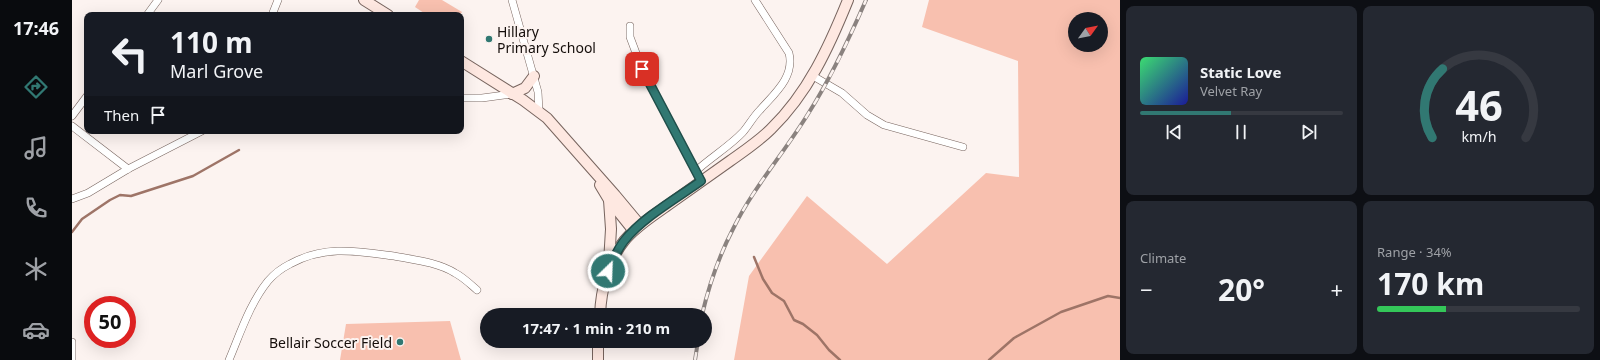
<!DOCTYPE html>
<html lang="en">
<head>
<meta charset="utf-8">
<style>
	body { margin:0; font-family:"Noto Sans",sans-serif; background:#242831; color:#f1f3f6; height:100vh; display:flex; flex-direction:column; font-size:15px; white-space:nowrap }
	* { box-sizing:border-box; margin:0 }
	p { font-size:13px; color:#9ea1a6 }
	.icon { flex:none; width:22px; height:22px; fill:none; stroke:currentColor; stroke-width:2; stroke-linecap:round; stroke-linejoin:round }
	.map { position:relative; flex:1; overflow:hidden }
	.panel { display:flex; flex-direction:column; gap:6px; padding:6px; background:#0d0f14; width:480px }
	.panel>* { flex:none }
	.guide { position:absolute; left:12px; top:12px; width:380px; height:122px; border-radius:8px; box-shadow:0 4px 16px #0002; background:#171b24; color:#f1f3f6; overflow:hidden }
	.needle { width:26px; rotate:57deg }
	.buttons { position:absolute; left:996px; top:12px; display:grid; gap:8px }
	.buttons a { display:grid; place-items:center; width:40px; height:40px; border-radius:50%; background:#171b24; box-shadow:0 4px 16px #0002; font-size:20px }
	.speed { position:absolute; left:12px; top:296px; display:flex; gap:8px; font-size:20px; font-weight:700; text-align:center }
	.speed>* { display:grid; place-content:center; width:52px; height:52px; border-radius:50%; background:#171b24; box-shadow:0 4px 16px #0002; line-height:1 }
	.speed .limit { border:6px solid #d22; background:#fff; color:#111 }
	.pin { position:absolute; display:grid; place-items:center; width:34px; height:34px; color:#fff; margin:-17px; border-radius:8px; box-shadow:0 2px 6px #0006 }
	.me { position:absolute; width:44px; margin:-22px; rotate:24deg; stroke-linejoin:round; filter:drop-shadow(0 0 3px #0008) }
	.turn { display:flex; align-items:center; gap:14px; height:84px; padding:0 20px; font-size:18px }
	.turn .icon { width:52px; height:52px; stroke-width:2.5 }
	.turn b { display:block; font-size:28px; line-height:34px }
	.then { display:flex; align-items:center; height:38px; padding:0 20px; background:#0003; gap:8px; font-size:15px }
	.big { font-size:30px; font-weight:700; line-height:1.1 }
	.panel .tile { flex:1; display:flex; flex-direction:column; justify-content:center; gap:6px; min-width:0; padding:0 14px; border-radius:8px; background:#242831 }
	.panel .dial { align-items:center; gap:0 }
	.dial svg { height:104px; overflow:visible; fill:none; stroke:#363941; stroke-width:7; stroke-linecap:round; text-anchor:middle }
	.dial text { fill:#f1f3f6; stroke:none }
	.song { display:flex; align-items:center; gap:12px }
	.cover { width:48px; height:48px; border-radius:6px; background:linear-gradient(135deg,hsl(140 70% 55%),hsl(240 70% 35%)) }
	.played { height:4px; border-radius:2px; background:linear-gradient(90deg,#317872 45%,#363941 45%) }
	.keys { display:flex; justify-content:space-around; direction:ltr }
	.heat { display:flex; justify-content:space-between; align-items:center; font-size:22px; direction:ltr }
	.charge { height:6px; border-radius:3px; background:linear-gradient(90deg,#34c759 34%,#363941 0) }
	.panel .tiles { flex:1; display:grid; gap:6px; grid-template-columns:repeat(2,1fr) }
	.trip { position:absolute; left:408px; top:308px; width:232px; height:40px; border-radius:20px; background:#171b24; box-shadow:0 4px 16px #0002; font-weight:700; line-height:40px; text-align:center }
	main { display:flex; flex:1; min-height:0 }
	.menu { display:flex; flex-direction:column; width:72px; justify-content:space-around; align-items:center; background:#090b0e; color:#9ea1a6 }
	.menu .icon { width:28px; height:28px }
	.menu .selected { color:#317872 }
	.menu b { font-size:18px; color:#f1f3f6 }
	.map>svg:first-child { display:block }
</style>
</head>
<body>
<main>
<nav class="menu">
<b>17:46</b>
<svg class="icon selected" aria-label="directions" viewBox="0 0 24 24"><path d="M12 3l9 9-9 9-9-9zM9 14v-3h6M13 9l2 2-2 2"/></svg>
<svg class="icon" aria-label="music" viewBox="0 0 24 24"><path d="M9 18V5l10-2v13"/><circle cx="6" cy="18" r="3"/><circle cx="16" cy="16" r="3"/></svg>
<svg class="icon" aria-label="phone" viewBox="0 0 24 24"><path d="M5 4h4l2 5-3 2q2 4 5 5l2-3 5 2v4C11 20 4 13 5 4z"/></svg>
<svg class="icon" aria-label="climate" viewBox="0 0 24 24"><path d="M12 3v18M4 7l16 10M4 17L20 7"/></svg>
<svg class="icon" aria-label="car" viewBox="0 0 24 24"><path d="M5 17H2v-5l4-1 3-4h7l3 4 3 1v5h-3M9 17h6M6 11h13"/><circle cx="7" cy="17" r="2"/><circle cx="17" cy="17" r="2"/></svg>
</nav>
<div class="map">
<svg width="1048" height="360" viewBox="0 0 1048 360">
	<rect width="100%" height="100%" fill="#fcf3f0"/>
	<g fill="#f8c0af" fill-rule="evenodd">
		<path d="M347 0H370L390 12 388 15H355L343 7Z"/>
		<path d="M857 0H1048V360H662L677 276 735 196 815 264 914 173 947 177 946 61 850 27ZM1003 19H1029V45H1003Z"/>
		<path d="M378 321 389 360H268L274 324Z"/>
	</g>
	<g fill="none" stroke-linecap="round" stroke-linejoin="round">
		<g stroke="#9e7467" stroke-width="2.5">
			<path d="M0 232 10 219 38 200 48 195 59 196 121 176 167 150"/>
			<path d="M682 257 691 279 700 293 712 301 722 320 731 324 745 335 757 350 768 360"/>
			<path d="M917 360 942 338 989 312 1036 296 1048 298"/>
		</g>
		<g stroke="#77645e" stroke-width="8">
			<g id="street">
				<path d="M440 0 466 92 467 111"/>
				<path d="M75 15 86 0"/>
				<path d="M200 15 206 0"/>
				<path d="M558 26V37L570 69 629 181"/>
				<path d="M741 76 770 93 795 115 812 125 891 147"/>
				<path d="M389 98H410L440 94"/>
				<path d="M0 116 15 96"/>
				<path d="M0 126 56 169"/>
				<path d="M624 171C638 158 658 146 671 132 677 125 681 117 688 110 702 94 723 77 717 53L683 0"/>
				<path d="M0 199 16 193 56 169 130 131"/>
				<path d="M0 342V360"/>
				<path d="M157 360C168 334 178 303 196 281 202 274 210 268 218 264 253 245 284 251 322 256 342 260 365 262 383 273 391 277 398 284 405 290"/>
			</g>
		</g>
		<g stroke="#77645e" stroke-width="12">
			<g id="secondary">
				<path d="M292 0 316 15"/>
				<path d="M389 61 451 100 475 118 543 195 568 225"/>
				<path d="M440 94 453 88 462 76"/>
				<path d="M528 185 537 200 561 230"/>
				<path d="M537 263 539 229 537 200"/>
				<path d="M528 315C529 290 536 261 552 241 564 226 581 216 596 205 617 190 638 175 658 161 672 151 687 141 699 129 736 93 757 47 776 0"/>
				<path d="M526 360V341"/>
			</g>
		</g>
		<use href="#street" stroke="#fff" stroke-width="7"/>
		<use href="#secondary" stroke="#fee8e1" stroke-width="10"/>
		<g stroke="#8a827f" stroke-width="4">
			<g id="rail">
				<path d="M630 315C637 285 647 256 661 229 681 188 712 153 736 114 759 78 777 39 794 0"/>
				<path d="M623 360 626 341"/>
			</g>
		</g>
		<use href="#rail" stroke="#fcf3f0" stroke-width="2.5" stroke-dasharray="8" stroke-linecap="butt"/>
	</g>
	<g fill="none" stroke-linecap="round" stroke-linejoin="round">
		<g stroke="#204e4a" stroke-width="10">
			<path id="route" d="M536 271C541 260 545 250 552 241 570 218 605 198 629 181L570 69"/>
		</g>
		<use href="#route" stroke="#317872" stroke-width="7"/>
	</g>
	<g fill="#317872" stroke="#fcf3f0" stroke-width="1.5">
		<circle cx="417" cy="39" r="4"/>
		<circle cx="328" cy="342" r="4"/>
	</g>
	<g text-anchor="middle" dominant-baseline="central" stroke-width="4" stroke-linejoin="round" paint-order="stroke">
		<g font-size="14" fill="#150e0b" stroke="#fcf3f0" text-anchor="start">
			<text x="425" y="31">Hillary<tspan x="425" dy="16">Primary School</tspan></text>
			<text x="320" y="342" text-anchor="end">Bellair Soccer Field</text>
		</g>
	</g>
</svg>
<div class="buttons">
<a><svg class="needle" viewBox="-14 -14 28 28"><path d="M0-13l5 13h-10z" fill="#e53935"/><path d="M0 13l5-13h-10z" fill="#9ea1a6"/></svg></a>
</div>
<div class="speed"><div class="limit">50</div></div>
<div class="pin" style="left:570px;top:69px;background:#d93025"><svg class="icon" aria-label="arrive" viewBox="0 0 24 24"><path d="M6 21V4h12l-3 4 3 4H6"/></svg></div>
<svg class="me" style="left:536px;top:271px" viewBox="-20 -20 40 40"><circle r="17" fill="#317872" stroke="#fff" stroke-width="3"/><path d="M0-11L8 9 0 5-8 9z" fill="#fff"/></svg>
<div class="trip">17:47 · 1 min · 210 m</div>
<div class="guide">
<div class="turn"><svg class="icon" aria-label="left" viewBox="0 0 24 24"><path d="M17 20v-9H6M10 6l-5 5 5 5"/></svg><div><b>110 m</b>Marl Grove</div></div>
<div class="then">Then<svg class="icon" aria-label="arrive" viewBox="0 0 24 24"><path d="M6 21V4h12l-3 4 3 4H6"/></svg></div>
</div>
</div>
<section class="panel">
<div class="tiles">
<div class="tile">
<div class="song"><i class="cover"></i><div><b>Static Love</b><p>Velvet Ray</p></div></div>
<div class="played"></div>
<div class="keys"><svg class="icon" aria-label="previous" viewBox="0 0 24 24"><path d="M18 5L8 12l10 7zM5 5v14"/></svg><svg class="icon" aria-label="pause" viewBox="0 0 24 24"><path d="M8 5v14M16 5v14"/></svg><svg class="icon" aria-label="next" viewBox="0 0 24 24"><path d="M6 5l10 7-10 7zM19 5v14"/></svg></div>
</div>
<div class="tile dial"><svg viewBox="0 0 100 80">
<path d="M14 69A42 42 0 1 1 86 69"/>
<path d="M14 69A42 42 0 0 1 22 16" stroke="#317872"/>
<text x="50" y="56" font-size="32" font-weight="700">46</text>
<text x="50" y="72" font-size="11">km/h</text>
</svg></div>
<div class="tile"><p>Climate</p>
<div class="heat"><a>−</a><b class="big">20°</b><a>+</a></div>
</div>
<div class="tile"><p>Range · 34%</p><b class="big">170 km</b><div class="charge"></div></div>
</div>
</section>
</main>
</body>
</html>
